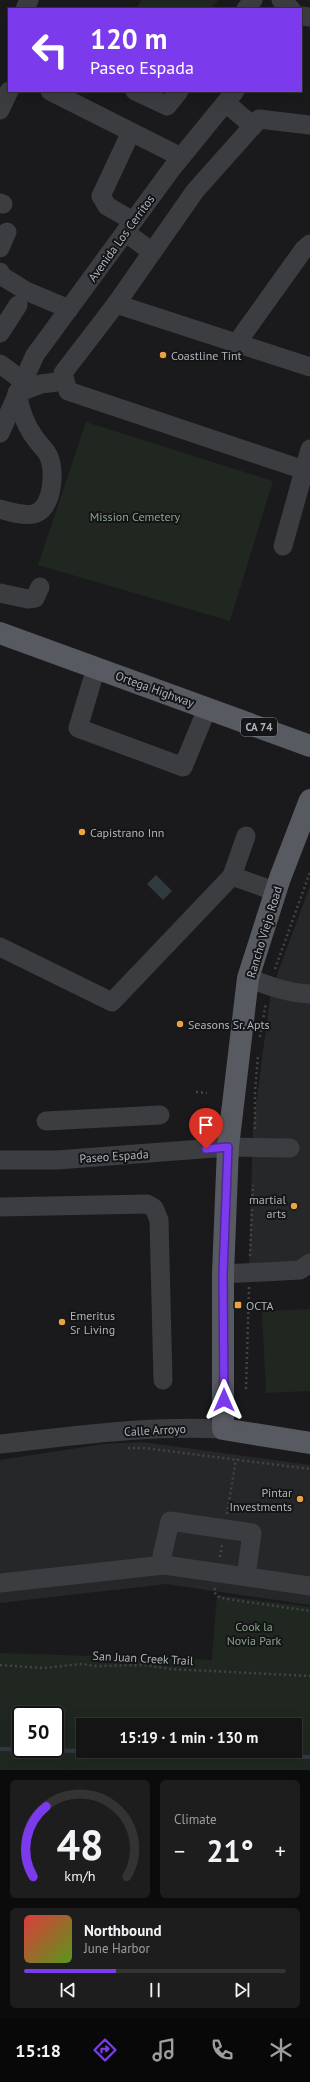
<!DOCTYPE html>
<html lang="en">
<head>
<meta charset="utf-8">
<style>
	body { margin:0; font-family:"PT Sans",sans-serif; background:#1d1d1e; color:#f1f3f6; height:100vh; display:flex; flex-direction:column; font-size:15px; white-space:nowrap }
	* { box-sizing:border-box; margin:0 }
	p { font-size:13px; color:#9d9ea0 }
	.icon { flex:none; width:22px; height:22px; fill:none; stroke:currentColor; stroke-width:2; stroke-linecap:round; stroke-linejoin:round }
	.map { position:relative; height:1770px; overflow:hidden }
	.details { display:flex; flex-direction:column; gap:10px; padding:10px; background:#0b0b0c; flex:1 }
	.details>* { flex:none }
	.top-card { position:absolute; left:8px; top:8px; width:294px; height:84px; border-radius:0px; box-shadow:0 4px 16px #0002,0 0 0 1px #333334; background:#7c3aed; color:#fff; overflow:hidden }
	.speed { position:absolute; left:12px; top:1706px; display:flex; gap:8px; font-size:20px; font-weight:700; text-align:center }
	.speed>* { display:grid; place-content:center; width:52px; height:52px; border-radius:50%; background:#141415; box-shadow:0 4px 16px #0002,0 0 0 1px #333334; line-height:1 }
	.speed .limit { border:2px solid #111; border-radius:6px; background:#fff; color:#111 }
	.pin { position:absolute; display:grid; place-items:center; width:34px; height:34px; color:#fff; margin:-41px -17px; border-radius:50% 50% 50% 0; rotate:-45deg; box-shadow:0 0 4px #0007 }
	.pin .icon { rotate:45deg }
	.me { position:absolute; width:44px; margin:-22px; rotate:0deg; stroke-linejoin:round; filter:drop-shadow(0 0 3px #0008) }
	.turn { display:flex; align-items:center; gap:14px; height:84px; padding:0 16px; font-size:18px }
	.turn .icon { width:52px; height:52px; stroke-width:2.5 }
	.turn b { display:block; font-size:28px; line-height:34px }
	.big { font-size:30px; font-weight:700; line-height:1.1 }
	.details .widget { flex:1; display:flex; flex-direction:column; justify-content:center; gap:6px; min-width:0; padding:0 14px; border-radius:6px; background:#1d1d1e }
	.details .dial { align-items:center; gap:0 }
	.dial svg { height:104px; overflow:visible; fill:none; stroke:#333334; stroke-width:7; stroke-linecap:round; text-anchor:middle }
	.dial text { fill:#f1f3f6; stroke:none }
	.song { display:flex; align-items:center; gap:12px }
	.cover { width:48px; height:48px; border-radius:6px; background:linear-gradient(135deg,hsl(0 70% 55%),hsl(90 70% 35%)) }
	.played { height:4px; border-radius:2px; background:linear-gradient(90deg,#7c3aed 35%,#333334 35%) }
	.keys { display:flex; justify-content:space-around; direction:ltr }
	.heat { display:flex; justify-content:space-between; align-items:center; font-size:22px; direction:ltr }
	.details .tiles { flex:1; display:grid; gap:10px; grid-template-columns:1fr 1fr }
	.widget:last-child { grid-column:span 2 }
	.trip { position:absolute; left:76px; top:1718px; width:226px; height:40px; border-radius:0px; background:#141415; box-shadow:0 4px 16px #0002,0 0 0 1px #333334; font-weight:700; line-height:40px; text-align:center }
	.tab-bar { display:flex; height:64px; justify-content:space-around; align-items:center; background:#080808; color:#9d9ea0 }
	.tab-bar .icon { width:28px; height:28px }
	.tab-bar .selected { color:#7c3aed }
	.tab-bar b { font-size:18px; color:#f1f3f6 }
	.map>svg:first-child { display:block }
</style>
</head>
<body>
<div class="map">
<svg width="310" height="1770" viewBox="0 0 310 1770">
	<rect width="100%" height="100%" fill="#1a1a1c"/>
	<g fill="#262729">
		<path d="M310 886V1268L249 1273 253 1127 271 991Z"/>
		<path d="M142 1442 310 1465V1605L166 1584 0 1603V1460L104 1444Z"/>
	</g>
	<g fill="#202720" fill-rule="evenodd">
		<path d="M141 0H218L211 9H137Z"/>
		<path d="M86 422 273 481 230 621 38 565Z"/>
		<path d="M310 1309V1391L266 1393 262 1311Z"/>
		<path d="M217 1595 310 1607V1770H0V1653L212 1660ZM21 1715H55V1749H21ZM83 1725H295V1751H83Z"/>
	</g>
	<path fill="#303b40" d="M156 875 172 891 163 900 147 884Z"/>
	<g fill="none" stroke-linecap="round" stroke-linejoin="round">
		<g stroke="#303b40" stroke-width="4">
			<path d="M0 1749 83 1751"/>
			<path d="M89 1751 310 1757"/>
		</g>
		<g stroke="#414448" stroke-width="2.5" stroke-dasharray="2 3" stroke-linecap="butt">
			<path d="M275 969 310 872"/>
			<path d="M260 1037 266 1003"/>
			<path d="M196 1092 207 1093"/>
			<path d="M255 1129V1091L258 1055"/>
			<path d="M250 1256 253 1185"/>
			<path d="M246 1389 249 1287"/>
			<path d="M128 1448H144L310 1469"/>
			<path d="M227 1514 236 1459"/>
			<path d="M220 1557 222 1544"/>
			<path d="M215 1588 214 1592 220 1598 310 1611"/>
			<path d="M0 1665 44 1668 81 1664 94 1666 146 1665 170 1669 310 1676"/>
		</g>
		<g stroke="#3b3d41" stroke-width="19">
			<path d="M281 0 291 9"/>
			<path d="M25 9 29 0"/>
			<path d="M246 9 253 0"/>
			<path d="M301 16 310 17"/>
			<path d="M50 91 181 157"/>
			<path d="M135 91 167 106 179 91"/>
			<path d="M226 103 253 126"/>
			<path d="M0 110 9 91"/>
			<path d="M131 132 101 196 107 206 133 221"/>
			<path d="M0 203 3 204"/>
			<path d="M125 232 152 252"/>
			<path d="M0 248 7 232"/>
			<path d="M0 272 2 276 26 291 69 309"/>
			<path d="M116 304 195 191 259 119 310 125"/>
			<path d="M0 333 18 305"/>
			<path d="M236 344 304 249 310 244"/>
			<path d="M0 364 23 381"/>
			<path d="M17 393 41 384 65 381"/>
			<path d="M0 433 35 355 173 167 235 91"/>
			<path d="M304 470 68 391 63 373 116 304 310 367"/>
			<path d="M0 509C10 512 23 516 33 514 53 511 56 469 48 455 45 449 39 444 35 438 25 425 20 409 17 393"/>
			<path d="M283 546 310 449"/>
			<path d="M0 593 28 599 35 598 40 587"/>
			<path d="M96 668 78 728 183 767 207 709"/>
			<path d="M232 876 277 892"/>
			<path d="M0 947 112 1002 232 876 246 836"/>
			<path d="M248 978C269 986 288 993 310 994"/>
			<path d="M46 1121 160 1115"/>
			<path d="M0 1160H57L228 1147 290 1148"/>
			<path d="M0 1207 147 1204 154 1208 159 1220 163 1380"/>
			<path d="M223 1274 300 1270 310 1263"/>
			<path d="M0 1444C74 1436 149 1425 223 1429"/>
			<path d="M160 1565 170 1521 252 1533 246 1577"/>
			<path d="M0 1583 164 1565 310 1586"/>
		</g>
		<g stroke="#575a60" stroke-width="22">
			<path d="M0 633 310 746"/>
			<path d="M310 800 280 878 248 978 228 1147 223 1274V1429L310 1443"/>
		</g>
	</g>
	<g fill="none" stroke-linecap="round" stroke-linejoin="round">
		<g stroke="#51269a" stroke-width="10">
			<path id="route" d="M206 1149 228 1147 223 1274 224 1400"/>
		</g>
		<use href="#route" stroke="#7c3aed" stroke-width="7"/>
	</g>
	<g fill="#eaa244" stroke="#151517" stroke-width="1.5">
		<circle cx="163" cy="355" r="4"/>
		<circle cx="82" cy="832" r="4"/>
		<circle cx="180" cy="1024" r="4"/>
		<circle cx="294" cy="1206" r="4"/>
		<rect x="234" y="1301" width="8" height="8" rx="2"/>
		<circle cx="62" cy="1322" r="4"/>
		<circle cx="300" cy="1499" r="4"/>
	</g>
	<g text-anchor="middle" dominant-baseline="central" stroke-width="4" stroke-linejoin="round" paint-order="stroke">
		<rect fill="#151517" stroke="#7f848a" stroke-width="1" x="241" y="718" width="36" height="18" rx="3"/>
		<g font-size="11" font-weight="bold" fill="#adb3bb">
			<text x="259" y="727">CA 74</text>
		</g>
		<g font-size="12" fill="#adb3bb" stroke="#151517">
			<text transform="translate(121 238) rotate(-54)">Avenida Los Cerritos</text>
			<text transform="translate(155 689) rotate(20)">Ortega Highway</text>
			<text transform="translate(264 932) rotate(-73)">Rancho Viejo Road</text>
			<text transform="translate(114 1156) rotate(-4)">Paseo Espada</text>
			<text transform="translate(155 1430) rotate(-3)">Calle Arroyo</text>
			<text transform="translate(143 1658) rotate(3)">San Juan Creek Trail</text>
		</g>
		<g font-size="12" fill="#adb3bb" stroke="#151517" text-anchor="start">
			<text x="171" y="355">Coastline Tint</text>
			<text x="90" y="832">Capistrano Inn</text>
			<text x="188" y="1024">Seasons Sr. Apts</text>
			<text x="286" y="1199" text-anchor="end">martial<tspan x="286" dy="14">arts</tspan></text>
			<text x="246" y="1305">OCTA</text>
			<text x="70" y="1315">Emeritus<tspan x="70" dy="14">Sr Living</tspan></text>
			<text x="292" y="1492" text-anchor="end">Pintar<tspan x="292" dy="14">Investments</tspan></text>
		</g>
		<g font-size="12" fill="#87a586" stroke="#151517">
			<text x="135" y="516">Mission Cemetery</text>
			<text x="254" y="1626">Cook la<tspan x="254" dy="14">Novia Park</tspan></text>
		</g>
	</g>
</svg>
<div class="speed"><div class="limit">50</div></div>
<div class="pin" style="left:206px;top:1149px;background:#d93025"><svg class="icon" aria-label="arrive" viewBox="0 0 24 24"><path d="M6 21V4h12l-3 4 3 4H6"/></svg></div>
<svg class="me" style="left:224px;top:1400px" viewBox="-20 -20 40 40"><path d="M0-17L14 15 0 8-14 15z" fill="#7c3aed" stroke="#fff" stroke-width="4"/></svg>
<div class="trip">15:19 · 1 min · 130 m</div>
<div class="top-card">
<div class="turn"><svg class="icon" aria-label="left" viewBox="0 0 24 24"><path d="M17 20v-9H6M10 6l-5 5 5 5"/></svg><div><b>120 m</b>Paseo Espada</div></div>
</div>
</div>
<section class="details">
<div class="tiles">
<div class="widget dial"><svg viewBox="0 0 100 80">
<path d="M14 69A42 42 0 1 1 86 69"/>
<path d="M14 69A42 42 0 0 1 24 15" stroke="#7c3aed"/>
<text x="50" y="56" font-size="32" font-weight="700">48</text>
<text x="50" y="72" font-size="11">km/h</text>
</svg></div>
<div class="widget"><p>Climate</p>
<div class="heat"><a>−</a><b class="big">21°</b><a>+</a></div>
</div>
<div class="widget">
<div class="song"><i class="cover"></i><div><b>Northbound</b><p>June Harbor</p></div></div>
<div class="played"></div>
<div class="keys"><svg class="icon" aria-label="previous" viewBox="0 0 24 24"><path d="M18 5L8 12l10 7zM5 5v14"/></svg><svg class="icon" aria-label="pause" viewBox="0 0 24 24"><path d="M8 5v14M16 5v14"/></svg><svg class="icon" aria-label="next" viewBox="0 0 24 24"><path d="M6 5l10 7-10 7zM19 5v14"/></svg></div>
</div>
</div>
</section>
<nav class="tab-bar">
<b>15:18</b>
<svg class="icon selected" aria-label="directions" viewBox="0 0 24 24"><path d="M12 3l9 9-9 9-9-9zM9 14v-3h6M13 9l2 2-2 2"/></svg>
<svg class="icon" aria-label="music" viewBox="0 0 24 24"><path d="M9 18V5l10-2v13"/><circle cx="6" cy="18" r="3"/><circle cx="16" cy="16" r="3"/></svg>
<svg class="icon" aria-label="phone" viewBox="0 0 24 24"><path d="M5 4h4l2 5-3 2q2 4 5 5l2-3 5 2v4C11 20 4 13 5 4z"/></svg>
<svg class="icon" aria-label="climate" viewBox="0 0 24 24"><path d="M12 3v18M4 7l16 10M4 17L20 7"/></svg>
</nav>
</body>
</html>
